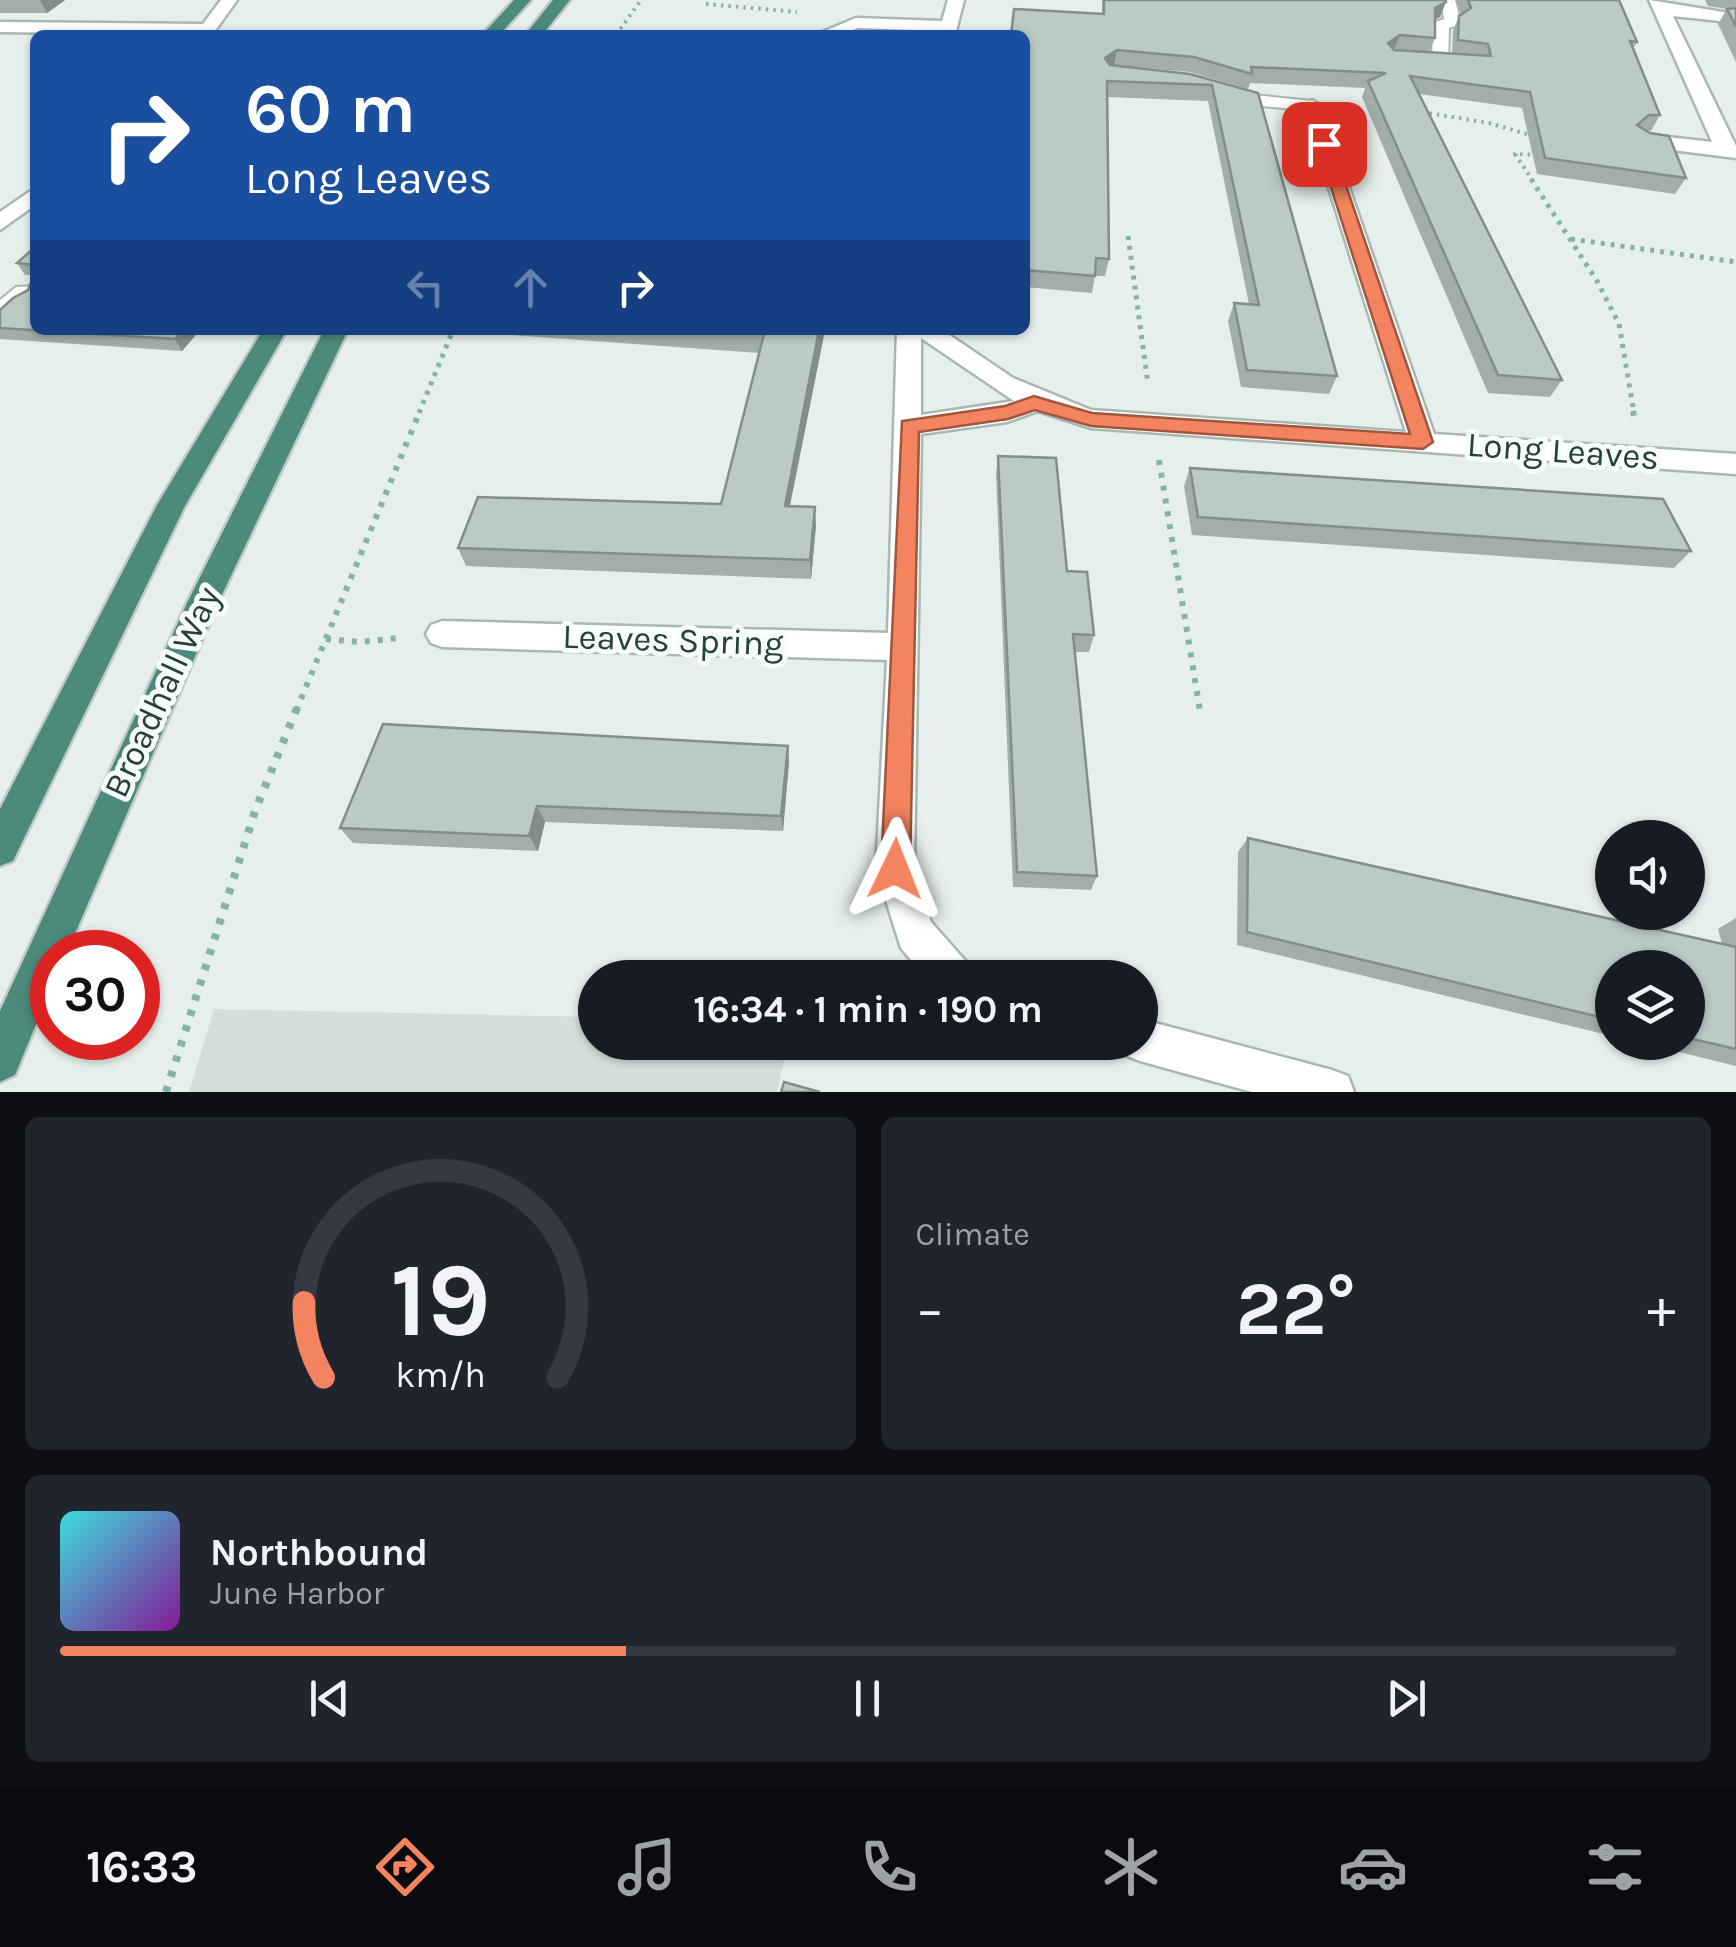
<!DOCTYPE html>
<html lang="en">
<head>
<meta charset="utf-8">
<style>
	body { margin:0; font-family:Karla,sans-serif; background:#20242c; color:#f1f3f6; height:100vh; display:flex; flex-direction:column; font-size:38px; white-space:nowrap }
	* { box-sizing:border-box; margin:0 }
	p { font-size:32px; color:#9ea1a6 }
	.icon { flex:none; width:55px; height:55px; fill:none; stroke:currentColor; stroke-width:2; stroke-linecap:round; stroke-linejoin:round }
	.map { position:relative; height:1092px; overflow:hidden }
	.details { display:flex; flex-direction:column; gap:25px; padding:25px; background:#0d0f14; flex:1 }
	.details>* { flex:none }
	.banner { position:absolute; left:30px; top:30px; width:1000px; height:305px; border-radius:15px; box-shadow:0 2px 8px #0004; background:#1a4fa0; color:#fff; overflow:hidden }
	.tools { position:absolute; left:1595px; top:820px; display:grid; gap:20px }
	.tools a { display:grid; place-items:center; width:110px; height:110px; border-radius:50%; background:#171b24; box-shadow:0 2px 8px #0004; font-size:50px }
	.speed { position:absolute; left:30px; top:930px; display:flex; gap:20px; font-size:50px; font-weight:700; text-align:center }
	.speed>* { display:grid; place-content:center; width:130px; height:130px; border-radius:50%; background:#171b24; box-shadow:0 2px 8px #0004; line-height:1 }
	.speed .limit { border:15px solid #d22; background:#fff; color:#111 }
	.pin { position:absolute; display:grid; place-items:center; width:85px; height:85px; color:#fff; margin:-42px; border-radius:20px; box-shadow:0 5px 15px #0006 }
	.me { position:absolute; width:110px; margin:-55px; rotate:2deg; stroke-linejoin:round; filter:drop-shadow(0 0 8px #0008) }
	.turn { display:flex; align-items:center; gap:35px; height:210px; padding:0 50px; font-size:45px }
	.turn .icon { width:130px; height:130px; stroke-width:2.5 }
	.turn b { display:block; font-size:70px; line-height:85px }
	.lanes { display:flex; align-items:center; height:95px; padding:0 50px; background:#0003; justify-content:center; gap:50px; direction:ltr }
	.lanes .off { opacity:.35 }
	.big { font-size:75px; font-weight:700; line-height:1.1 }
	.details .widget { flex:1; display:flex; flex-direction:column; justify-content:center; gap:15px; min-width:0; padding:0 35px; border-radius:15px; background:#20242c }
	.details .dial { align-items:center; gap:0 }
	.dial svg { height:260px; overflow:visible; fill:none; stroke:#363941; stroke-width:7; stroke-linecap:round; text-anchor:middle }
	.dial text { fill:#f1f3f6; stroke:none }
	.song { display:flex; align-items:center; gap:30px }
	.cover { width:120px; height:120px; border-radius:15px; background:linear-gradient(135deg,hsl(180 70% 55%),hsl(290 70% 35%)) }
	.played { height:10px; border-radius:5px; background:linear-gradient(90deg,#f4845f 35%,#363941 35%) }
	.keys { display:flex; justify-content:space-around; direction:ltr }
	.heat { display:flex; justify-content:space-between; align-items:center; font-size:55px; direction:ltr }
	.details .tiles { flex:1; display:grid; gap:25px; grid-template-columns:1fr 1fr }
	.widget:last-child { grid-column:span 2 }
	.trip { position:absolute; left:578px; top:960px; width:580px; height:100px; border-radius:50px; background:#171b24; box-shadow:0 2px 8px #0004; font-weight:700; line-height:100px; text-align:center }
	.dock { display:flex; height:160px; justify-content:space-around; align-items:center; background:#090b0e; color:#9ea1a6 }
	.dock .icon { width:70px; height:70px }
	.dock .selected { color:#f4845f }
	.dock b { font-size:45px; color:#f1f3f6 }
	.map>svg:first-child { display:block }
</style>
</head>
<body>
<div class="map">
<svg width="1736" height="1092" viewBox="0 0 1736 1092">
	<rect width="100%" height="100%" fill="#e6efeb"/>
	<path fill="#d4dfda" d="M214 1009 595 1017V1042L788 1043 777 1092H189Z"/>
	<g fill="none" stroke-linecap="round" stroke-linejoin="round">
		<g stroke="#a8b8b2" stroke-width="4">
			<g id="service">
				<path d="M1441 0H1455L1461 24 1449 28 1448 63 1440 68 1432 63 1433 23 1444 19Z"/>
				<path d="M1223 86 1254 95 1312 101 1321 106 1312 111 1252 105 1217 95V87Z"/>
				<path d="M35 286V298L0 317V300L16 287Z"/>
			</g>
		</g>
		<g stroke="#a8b8b2" stroke-width="5">
			<g id="minor">
				<path d="M221 0H237L212 35 0 32V22L203 24Z"/>
				<path d="M948 0H964L955 35H939L940 31 858 28 839 35H815L856 18 942 21Z"/>
				<path d="M1649 0 1736 14V21L1730 22 1673 16 1736 146V158L1641 146 1631 140 1641 134 1712 142Z"/>
				<path d="M1312 100 1321 106 1434 434 1736 454V474L1091 428 1038 411 1007 422 921 434 914 869 931 922 968 964 974 978H926L901 948 876 869 887 660 442 647 431 643 426 634 431 625 442 621 888 633 897 330H942L1013 378 1091 410 1406 432 1303 106ZM921 338 1014 401 921 415Z"/>
				<path d="M35 188V205L0 230V212Z"/>
				<path d="M1140 1019 1332 1070 1348 1076 1354 1092H1252L1140 1061 1125 1055 1120 1042H1140Z"/>
			</g>
		</g>
		<g stroke="#c2cac8" stroke-width="5">
			<g id="trunk">
				<path d="M514 0H531L499 35H482Z"/>
				<path d="M553 0H570L542 35H525Z"/>
				<path d="M263 330H287L185 506 13 861 0 866V809L157 505Z"/>
				<path d="M324 330H348L219 601 67 952H52V986L15 1075 0 1082V1011L188 601Z"/>
			</g>
		</g>
		<g stroke="#86b3a5" stroke-width="4" stroke-dasharray="2.5 5" stroke-linecap="butt">
			<path d="M706 4 797 12"/>
			<path d="M616 35 641 0"/>
			<path d="M1422 112 1489 123 1537 137"/>
			<path d="M1533 181 1515 154 1537 155"/>
		</g>
		<g stroke="#86b3a5" stroke-width="5" stroke-dasharray="4 6" stroke-linecap="butt">
			<path d="M1531 179 1597 281 1619 324 1634 413"/>
			<path d="M1128 236 1148 384"/>
			<path d="M1571 239 1736 262"/>
			<path d="M419 413 453 330"/>
		</g>
		<g stroke="#86b3a5" stroke-width="6" stroke-dasharray="5 8" stroke-linecap="butt">
			<path d="M1633 411 1634 416"/>
			<path d="M1159 460 1200 711"/>
			<path d="M326 639 360 642 399 638"/>
			<path d="M296 711 420 411"/>
		</g>
		<path stroke="#86b3a5" stroke-width="8" stroke-dasharray="6 10" stroke-linecap="butt" d="M166 1092 255 811 297 708"/>
		<use href="#service" fill="#fff" fill-rule="evenodd"/>
		<use href="#minor" fill="#fff" fill-rule="evenodd"/>
		<use href="#trunk" fill="#4c8a7c" fill-rule="evenodd"/>
	</g>
	<g fill="#a1aea9">
		<path d="M0 0H65L47 13H0Z"/>
		<path d="M1102 0H1446L1440 17 1435 19V38L1429 52 1452 54 1453 31 1459 16 1461 14 1456 0H1619L1637 42 1633 49 1660 115 1651 131H1647L1686 178 1675 194 1537 174 1522 108 1419 94 1562 380 1550 397 1488 393 1362 97 1365 88 1250 83 1248 89 1190 72 1114 65 1258 93 1337 376 1329 394 1241 387 1228 321 1234 303 1249 304 1208 101 1108 97 1109 259 1105 276H1095L1092 293 1025 287V35L1102 14Z"/>
		<path d="M1705 0H1736V62L1718 24 1727 9 1708 6Z"/>
		<path d="M35 247V275H25L17 263Z"/>
		<path d="M28 290 200 330 182 351 0 339V310Z"/>
		<path d="M509 330H825L790 506 816 525 811 579 466 566 458 548 721 504 759 353 511 335Z"/>
		<path d="M998 456 1067 571 1094 635 1089 652H1074L1097 876 1091 890 1013 887 996 474Z"/>
		<path d="M1190 468 1691 551 1674 568 1192 535 1184 486Z"/>
		<path d="M789 762 783 831 545 822 538 851 353 843 340 828Z"/>
		<path d="M1248 838 1722 944 1718 929 1736 918V1066L1638 1042H1688V968H1612V1036L1237 945 1238 852Z"/>
	</g>
	<g fill="#838d89">
		<path d="M40 0H65L47 13Z"/>
		<path d="M1446 2 1440 17 1429 23 1435 8Z"/>
		<path d="M1400 35 1394 50 1388 43Z"/>
		<path d="M1117 50 1114 65 1102 73 1105 58Z"/>
		<path d="M183 330H200L182 351 175 339Z"/>
		<path d="M819 330H825L786 524 785 506Z"/>
		<path d="M815 507 816 525 811 579 810 560Z"/>
		<path d="M788 746 789 762 783 831 781 816Z"/>
		<path d="M537 806 545 822 538 851 529 836Z"/>
	</g>
	<g fill="#bbcac4" stroke="#838d89" stroke-width="2.5">
		<path d="M1104 0H1446V2L1435 8V38L1400 35 1388 43 1394 50 1491 56 1488 44 1458 40 1459 16 1471 8 1468 0H1619L1637 42 1630 41 1660 115H1649L1637 125 1650 133 1669 136 1686 178 1545 158 1530 92 1410 76 1562 380 1498 375 1368 81 1386 73 1251 67 1252 74 1194 57 1117 50 1105 58 1110 65 1190 74 1258 93 1337 376 1247 370 1234 303 1259 305 1212 85 1107 81 1109 259 1096 258 1095 276 1025 270V35H1011L1014 9 1104 14Z"/>
		<path d="M1736 8V26L1727 9Z"/>
		<path d="M35 247V265L17 263Z"/>
		<path d="M35 278V330H183L175 339 0 328V310L13 298 28 290 31 282Z"/>
		<path d="M702 330H819L785 506 815 507 810 560 458 548 478 497 721 504 764 334Z"/>
		<path d="M998 456 1056 458 1067 571 1087 572 1094 635 1073 634 1097 876 1017 872Z"/>
		<path d="M1190 468 1663 499 1691 551 1198 517Z"/>
		<path d="M383 724 788 746 781 816 537 806 529 836 340 828Z"/>
		<path d="M1248 838 1736 947V1049L1688 1038V968H1612V1020L1247 932Z"/>
		<path d="M784 1082 820 1092H781Z"/>
	</g>
	<path fill="#f4845f" stroke="#9f563e" stroke-width="2.5" d="M1324 139 1332 144 1433 442 1423 449 1091 426 1035 410 1008 419 919 432 910 869 905 879 895 883 885 879 881 869 902 421 1005 406 1034 396 1092 413 1410 434 1317 144Z"/>
	<g text-anchor="middle" dominant-baseline="central" stroke-width="10" stroke-linejoin="round" paint-order="stroke">
		<g font-size="35" fill="#24423a" stroke="#f7fbf9">
			<text transform="translate(1563 451) rotate(4)">Long Leaves</text>
			<text transform="translate(673 640) rotate(2)">Leaves Spring</text>
			<text transform="translate(162 692) rotate(-65)">Broadhall Way</text>
		</g>
	</g>
</svg>
<div class="tools">
<a><svg class="icon" aria-label="sound" viewBox="0 0 24 24"><path d="M4 9h4l5-4v14l-5-4H4zM17 9q2 3 0 6"/></svg></a>
<a><svg class="icon" aria-label="layers" viewBox="0 0 24 24"><path d="M12 4l9 5-9 5-9-5zM3 14l9 5 9-5"/></svg></a>
</div>
<div class="speed"><div class="limit">30</div></div>
<div class="pin" style="left:1324px;top:144px;background:#d93025"><svg class="icon" aria-label="arrive" viewBox="0 0 24 24"><path d="M6 21V4h12l-3 4 3 4H6"/></svg></div>
<svg class="me" style="left:895px;top:869px" viewBox="-20 -20 40 40"><path d="M0-17L14 15 0 8-14 15z" fill="#f4845f" stroke="#fff" stroke-width="4"/></svg>
<div class="trip">16:34 · 1 min · 190 m</div>
<div class="banner">
<div class="turn"><svg class="icon" aria-label="right" viewBox="0 0 24 24"><path d="M7 20v-9h11M14 6l5 5-5 5"/></svg><div><b>60 m</b>Long Leaves</div></div>
<div class="lanes"><svg class="icon off" aria-label="left" viewBox="0 0 24 24"><path d="M17 20v-9H6M10 6l-5 5 5 5"/></svg><svg class="icon off" aria-label="ahead" viewBox="0 0 24 24"><path d="M12 20V5M6 11l6-6 6 6"/></svg><svg class="icon" aria-label="right" viewBox="0 0 24 24"><path d="M7 20v-9h11M14 6l5 5-5 5"/></svg></div>
</div>
</div>
<section class="details">
<div class="tiles">
<div class="widget dial"><svg viewBox="0 0 100 80">
<path d="M14 69A42 42 0 1 1 86 69"/>
<path d="M14 69A42 42 0 0 1 8 46" stroke="#f4845f"/>
<text x="50" y="56" font-size="32" font-weight="700">19</text>
<text x="50" y="72" font-size="11">km/h</text>
</svg></div>
<div class="widget"><p>Climate</p>
<div class="heat"><a>−</a><b class="big">22°</b><a>+</a></div>
</div>
<div class="widget">
<div class="song"><i class="cover"></i><div><b>Northbound</b><p>June Harbor</p></div></div>
<div class="played"></div>
<div class="keys"><svg class="icon" aria-label="previous" viewBox="0 0 24 24"><path d="M18 5L8 12l10 7zM5 5v14"/></svg><svg class="icon" aria-label="pause" viewBox="0 0 24 24"><path d="M8 5v14M16 5v14"/></svg><svg class="icon" aria-label="next" viewBox="0 0 24 24"><path d="M6 5l10 7-10 7zM19 5v14"/></svg></div>
</div>
</div>
</section>
<nav class="dock">
<b>16:33</b>
<svg class="icon selected" aria-label="directions" viewBox="0 0 24 24"><path d="M12 3l9 9-9 9-9-9zM9 14v-3h6M13 9l2 2-2 2"/></svg>
<svg class="icon" aria-label="music" viewBox="0 0 24 24"><path d="M9 18V5l10-2v13"/><circle cx="6" cy="18" r="3"/><circle cx="16" cy="16" r="3"/></svg>
<svg class="icon" aria-label="phone" viewBox="0 0 24 24"><path d="M5 4h4l2 5-3 2q2 4 5 5l2-3 5 2v4C11 20 4 13 5 4z"/></svg>
<svg class="icon" aria-label="climate" viewBox="0 0 24 24"><path d="M12 3v18M4 7l16 10M4 17L20 7"/></svg>
<svg class="icon" aria-label="car" viewBox="0 0 24 24"><path d="M5 17H2v-5l4-1 3-4h7l3 4 3 1v5h-3M9 17h6M6 11h13"/><circle cx="7" cy="17" r="2"/><circle cx="17" cy="17" r="2"/></svg>
<svg class="icon" aria-label="filters" viewBox="0 0 24 24"><path d="M4 7h16M4 17h16"/><circle cx="9" cy="7" r="2"/><circle cx="15" cy="17" r="2"/></svg>
</nav>
</body>
</html>
